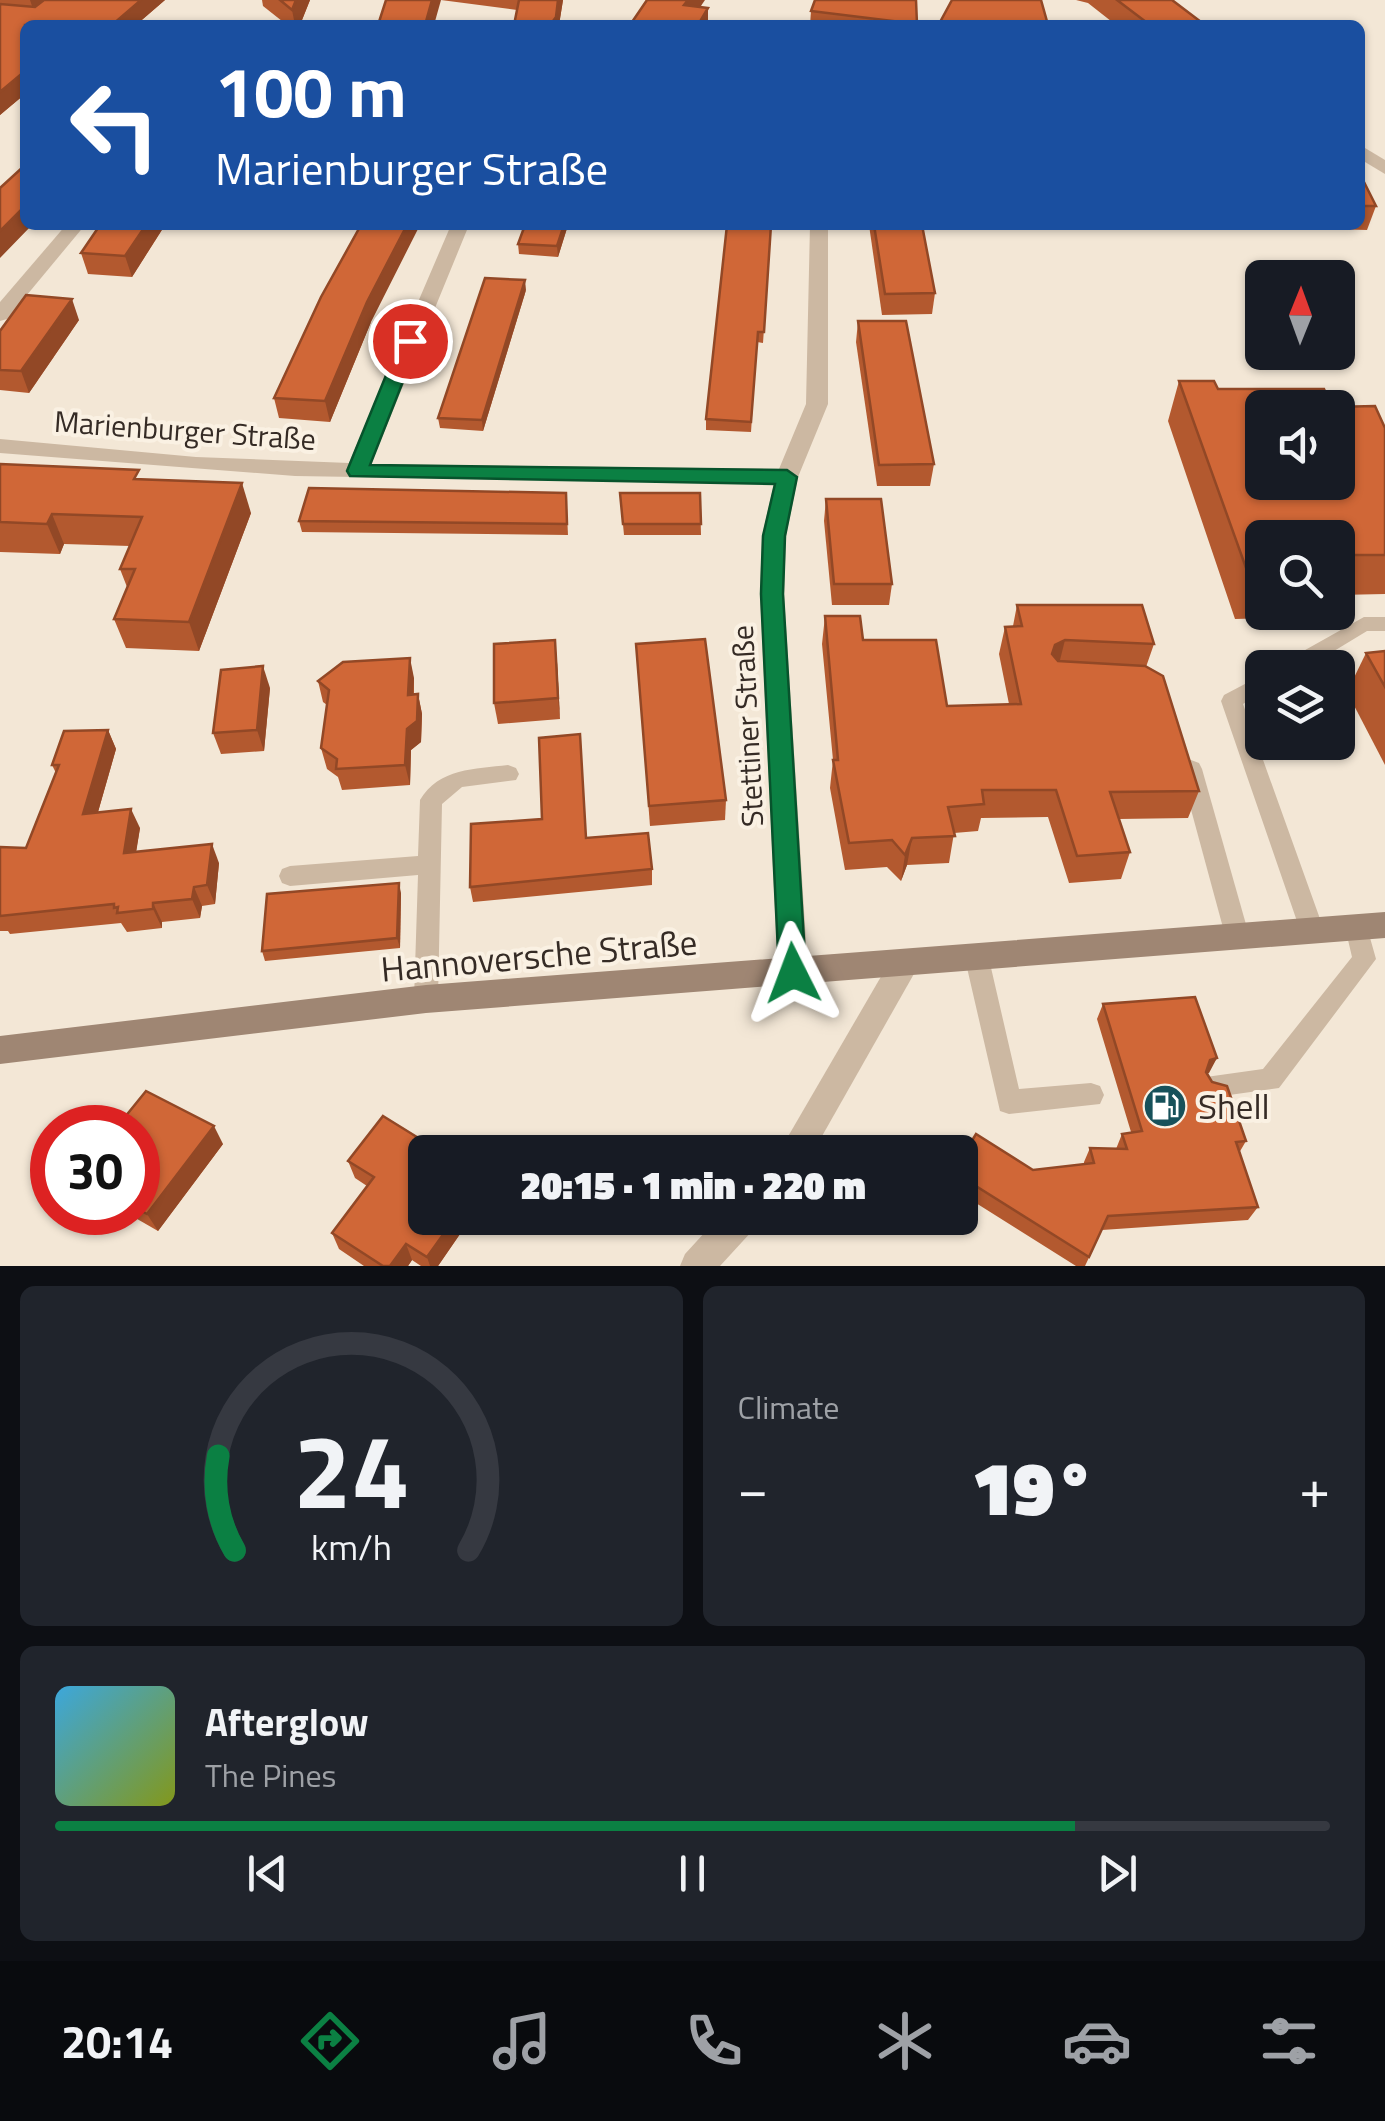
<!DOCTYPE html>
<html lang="en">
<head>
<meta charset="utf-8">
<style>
	body { margin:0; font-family:"Titillium Web",sans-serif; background:#20242c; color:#f1f3f6; height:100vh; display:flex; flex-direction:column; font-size:38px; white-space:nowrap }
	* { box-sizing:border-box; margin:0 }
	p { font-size:32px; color:#9ea1a6 }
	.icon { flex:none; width:55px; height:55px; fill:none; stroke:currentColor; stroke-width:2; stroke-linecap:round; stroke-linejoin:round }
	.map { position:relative; height:1266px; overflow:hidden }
	.details { display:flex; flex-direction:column; gap:20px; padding:20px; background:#0d0f14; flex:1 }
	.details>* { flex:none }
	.hud { position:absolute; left:20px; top:20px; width:1345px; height:210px; border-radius:15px; box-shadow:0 2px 8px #0004; background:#1a4fa0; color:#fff; overflow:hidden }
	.needle { width:65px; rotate:1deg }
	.fabs { position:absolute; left:1245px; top:260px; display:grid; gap:20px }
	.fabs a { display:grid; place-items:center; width:110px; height:110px; border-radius:15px; background:#171b24; box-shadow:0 2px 8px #0004; font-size:50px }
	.speed { position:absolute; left:30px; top:1105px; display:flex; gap:20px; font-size:50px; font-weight:700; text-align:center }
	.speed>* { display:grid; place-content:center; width:130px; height:130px; border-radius:50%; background:#171b24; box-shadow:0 2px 8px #0004; line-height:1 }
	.speed .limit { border:15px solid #d22; background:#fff; color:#111 }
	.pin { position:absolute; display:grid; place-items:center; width:85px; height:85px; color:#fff; margin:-42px; border:5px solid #fff; border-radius:50%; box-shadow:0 2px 10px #0007 }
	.me { position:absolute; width:110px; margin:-55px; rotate:357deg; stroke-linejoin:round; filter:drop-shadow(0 0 8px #0008) }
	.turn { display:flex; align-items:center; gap:35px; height:210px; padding:0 30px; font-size:45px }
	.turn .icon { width:130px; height:130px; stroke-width:2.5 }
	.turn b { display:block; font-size:70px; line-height:85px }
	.big { font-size:75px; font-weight:800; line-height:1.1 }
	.details .card { flex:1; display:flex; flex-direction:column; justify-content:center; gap:15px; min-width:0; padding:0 35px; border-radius:15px; background:#20242c }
	.details .dial { align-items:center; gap:0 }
	.dial svg { height:260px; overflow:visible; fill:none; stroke:#363941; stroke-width:7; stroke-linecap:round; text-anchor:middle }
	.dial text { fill:#f1f3f6; stroke:none }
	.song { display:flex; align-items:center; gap:30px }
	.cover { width:120px; height:120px; border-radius:15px; background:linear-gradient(135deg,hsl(200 70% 55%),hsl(70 70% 35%)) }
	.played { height:10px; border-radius:5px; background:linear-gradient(90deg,#0b8043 80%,#363941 80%) }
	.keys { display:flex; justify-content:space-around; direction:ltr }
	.heat { display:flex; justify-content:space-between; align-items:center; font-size:55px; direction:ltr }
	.details .tiles { flex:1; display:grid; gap:20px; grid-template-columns:1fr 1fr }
	.card:last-child { grid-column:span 2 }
	.trip { position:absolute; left:408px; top:1135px; width:570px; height:100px; border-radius:15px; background:#171b24; box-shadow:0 2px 8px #0004; font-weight:800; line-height:100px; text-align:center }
	.tabs { display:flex; height:160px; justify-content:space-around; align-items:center; background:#090b0e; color:#9ea1a6 }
	.tabs .icon { width:70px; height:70px }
	.tabs .current { color:#0b8043 }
	.tabs b { font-size:45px; color:#f1f3f6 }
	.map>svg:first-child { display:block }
</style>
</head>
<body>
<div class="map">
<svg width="1385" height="1266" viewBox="0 0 1385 1266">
	<rect width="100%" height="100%" fill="#f3e7d6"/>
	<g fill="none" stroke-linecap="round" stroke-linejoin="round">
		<g fill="#ccb8a2" fill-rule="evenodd">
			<path d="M1364 617H1385V631H1367L1306 668H1279L1282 663Z"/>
			<path d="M1262 675V692L1243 704 1324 930 1320 937 1312 940 1304 937 1300 930 1221 701 1224 695Z"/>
			<path d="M1191 760 1199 763 1202 769 1249 935 1245 942 1237 945 1229 942 1225 935 1180 769 1183 763Z"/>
			<path d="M508 765 516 768 519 774 516 780 462 787 442 804 438 999 435 1007 426 1010 417 1007 414 999 418 875 290 886 282 883 279 876 282 869 290 866 418 856 420 800C439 768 475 769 508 765Z"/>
			<path d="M1357 917 1365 920 1376 959 1279 1088 1215 1097 1206 1093 1202 1085 1206 1077 1263 1069 1352 957 1345 927 1349 920Z"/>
			<path d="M977 948 985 952 989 959 1019 1089 1091 1083 1100 1086 1104 1095 1100 1104 1009 1114 1000 1111 965 959 969 952Z"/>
		</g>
		<g fill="#ccb8a2" fill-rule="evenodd">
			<path d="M1360 145 1385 160V174L1360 159Z"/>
			<path d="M66 225H85L7 319 0 321V302Z"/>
			<path d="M451 225H469L371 464 779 469 806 404 810 225H828V404L798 477 786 536 784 594 808 973 804 982 793 986 782 982 778 973 760 594 762 536 774 484 295 476 0 453V439L196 457 349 463Z"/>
			<path d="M904 952 915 956 919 965 813 1152H779L893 956Z"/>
			<path d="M718 1218H758L753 1230 720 1266H680L685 1254Z"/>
		</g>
		<path fill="#9f8673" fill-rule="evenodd" d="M1385 912V938L426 1013 0 1064V1036L426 985Z"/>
	</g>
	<g fill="#b3592f">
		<path d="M0 0H165L136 25H25V94L0 115Z"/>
		<path d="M262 0H310L300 25H287L263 6Z"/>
		<path d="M441 0H563L559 25H514L517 10Z"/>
		<path d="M1076 0H1172L1205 25H1116L1088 3Z"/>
		<path d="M811 11 917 25H810Z"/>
		<path d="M1360 174 1376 206 1367 230 1327 229 1325 225H1360Z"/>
		<path d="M100 225H165L132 277 88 274 81 253Z"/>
		<path d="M525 225H568L558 257 519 254 518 244Z"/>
		<path d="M771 225 763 343 757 342 751 432 706 430V419Z"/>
		<path d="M869 225H922L935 293 932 314 882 315Z"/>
		<path d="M526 290 483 431 440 428 438 418Z"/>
		<path d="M79 320 29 393 0 390V331Z"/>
		<path d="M858 321 934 464 930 486H877L856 342Z"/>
		<path d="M371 322 330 422 279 418 274 398Z"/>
		<path d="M1179 381 1218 389 1332 407 1385 428V594L1338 595V538H1262V612H1278L1275 618 1235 619 1168 421Z"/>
		<path d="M0 464 142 479 251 513 199 651 126 648 114 619 127 587 120 569 130 546 64 544 60 554 0 552Z"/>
		<path d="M566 493 568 535 302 532 299 521Z"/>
		<path d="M620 493H700L701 535H624Z"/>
		<path d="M826 499 892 584 889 605H832L824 521Z"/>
		<path d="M1017 605 1154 644 1146 667 1199 791 1188 818 1119 819 1130 852 1121 879 1069 883 1048 817 981 818 978 831 954 833 949 863 907 865 901 881 887 867 845 870 830 788 833 760 822 644 825 616 863 640 947 706 1009 704 999 654 1005 627 1013 626Z"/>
		<path d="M636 644 726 800 725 820 650 826Z"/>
		<path d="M1385 651V765L1347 692 1366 653Z"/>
		<path d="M557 662 560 719 498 724 494 703Z"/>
		<path d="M414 678V694H418L422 714 421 742 411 750 410 785 342 790 338 777 327 769 321 748 327 705 323 702 318 681Z"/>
		<path d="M270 688 264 751 221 754 213 733Z"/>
		<path d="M108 730 116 749 98 812 140 828 136 851 219 863 215 904 202 906 200 918 162 922V928L127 932 121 923 10 934 8 931H0V847L26 848 56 773 52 765Z"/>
		<path d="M586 838 652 869V885L473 902 470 887Z"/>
		<path d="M401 893 400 948 265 961 262 951Z"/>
		<path d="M1103 1004 1217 1058 1207 1073 1246 1141 1239 1153 1258 1207 1248 1220 1102 1230 1085 1266H1076L960 1193V1160L1033 1170 1084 1164V1162L1090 1148 1116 1149 1122 1134 1131 1132 1097 1019Z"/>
		<path d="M383 1116 425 1218H471L438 1266H421L412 1260 408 1266H364L339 1249 332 1233 367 1186 355 1178 348 1161Z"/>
		<path d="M138 1128 223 1144 158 1231 125 1212H138Z"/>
	</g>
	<g fill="#924826">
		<path d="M30 0H46L33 9Z"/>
		<path d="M141 0H165L136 25H112Z"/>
		<path d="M296 0H310L300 25H295L292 10Z"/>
		<path d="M432 0H441L434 25H425Z"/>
		<path d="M558 0H563L559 25H550Z"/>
		<path d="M688 0H705L688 25 684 5Z"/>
		<path d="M708 8V25H698Z"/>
		<path d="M25 71V94L0 115V92Z"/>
		<path d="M25 206V225H32L0 258V231Z"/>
		<path d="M146 225H165L132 277 125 256Z"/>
		<path d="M407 225H420L371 322 330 422 325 401 367 302Z"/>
		<path d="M564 225H568L558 257 557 246Z"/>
		<path d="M525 280 526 290 483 431 482 420Z"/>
		<path d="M72 299 79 320 29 393 21 371Z"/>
		<path d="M242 483 251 513 199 651 189 622Z"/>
		<path d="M52 514 64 544 60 554 47 524Z"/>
		<path d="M555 640 557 662 560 719 558 698Z"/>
		<path d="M1065 640 1058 668 1048 673 1055 645Z"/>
		<path d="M410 658 414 678 412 716 408 695Z"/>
		<path d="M263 666 270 688 264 751 257 730Z"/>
		<path d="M418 694 422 714 421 742 411 750 410 785 405 765 407 729Z"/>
		<path d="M108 730 116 749 92 833 83 814Z"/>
		<path d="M131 809 140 828 133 872 124 853Z"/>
		<path d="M912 838 907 865 901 881 905 855Z"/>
		<path d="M212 844 219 863 215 904 207 885Z"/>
		<path d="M399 883 401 893 400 948 397 938Z"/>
		<path d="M194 887 202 906 200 918 192 899Z"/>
		<path d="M153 903 162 922V928L153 909Z"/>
		<path d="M1217 1058 1209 1073 1203 1075 1210 1060Z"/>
		<path d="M214 1126 223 1144 158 1231 147 1214Z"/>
		<path d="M455 1218H471L438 1266H430L427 1257Z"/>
		<path d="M406 1244 412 1260 408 1266H390Z"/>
	</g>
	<g fill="#d06737" stroke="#924826" stroke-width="2.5" fill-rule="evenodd">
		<path d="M44 0H141L112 25H25V71L0 92V4L35 7Z"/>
		<path d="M280 0H296L292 10Z"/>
		<path d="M386 0H432L425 25H378Z"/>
		<path d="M519 0H558L556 17 550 25H514Z"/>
		<path d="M647 0H688L684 5 708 8 698 25H630Z"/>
		<path d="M815 0H916L917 24 811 11Z"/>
		<path d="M952 0H1041L1048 25 939 24Z"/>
		<path d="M1117 0H1172L1205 25H1150Z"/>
		<path d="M25 165V206L0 231V188Z"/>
		<path d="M1360 174 1376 206H1360Z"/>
		<path d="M100 225H146L125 256 81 253Z"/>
		<path d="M361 225H407L367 302 325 401 274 398 321 297Z"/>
		<path d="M525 225H564L557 246 518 244Z"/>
		<path d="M727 225H771L764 332H758L751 422 706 419Z"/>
		<path d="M874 225H922L935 293 885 294Z"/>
		<path d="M485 278 525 280 482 420 438 418Z"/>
		<path d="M26 295 72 299 21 371 0 370V331Z"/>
		<path d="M858 321H906L934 464 879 465Z"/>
		<path d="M1179 381H1214L1218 389H1324L1332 407 1375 406 1385 428V555H1338V538H1262V579H1250ZM1262 408H1338V482H1262Z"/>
		<path d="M0 464 139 470 134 479 242 483 189 622 114 619 135 569H120L142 517 52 514 47 524 0 522Z"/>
		<path d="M309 488 566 493 567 524 299 521Z"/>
		<path d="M620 493H700L701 524H623Z"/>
		<path d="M826 499H881L892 584H834Z"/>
		<path d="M1017 605H1142L1154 644 1065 640 1055 645 1052 654 1058 661 1145 666 1163 676 1199 791 1110 792 1130 852 1077 856 1056 790H982L984 804 948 807 955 836 912 838 905 855 892 840 849 843 833 760H838L825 616H860L863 640H936L947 706 1021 704 1005 627 1022 626Z"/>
		<path d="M705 639 726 800 649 806 636 644Z"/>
		<path d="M555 640 558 698 494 703V644Z"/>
		<path d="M1385 651V687L1366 653Z"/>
		<path d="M410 658 408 695 418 694 417 721 407 729 405 765 336 769 337 759 321 748 329 690 318 681 343 662Z"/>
		<path d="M263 666 257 730 213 733 221 670Z"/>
		<path d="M108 730 83 814 131 809 124 853 212 844 207 885 194 887 192 899 153 903V909L117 913 118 907 114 908V904L0 916V847L26 848 59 765H52L64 731Z"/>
		<path d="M580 734 586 838 648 833 652 869 470 887 471 824 542 819 539 738Z"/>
		<path d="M399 883 397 938 262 951 267 894Z"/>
		<path d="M1195 997 1217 1058 1210 1060 1206 1072 1212 1082 1227 1086 1246 1141 1236 1142 1258 1207 1108 1216 1089 1257 960 1176V1160L976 1134 1033 1170 1094 1163 1090 1148 1127 1149 1122 1134 1142 1131 1103 1004Z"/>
		<path d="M146 1091 214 1126 147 1214 138 1209V1128H116Z"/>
		<path d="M383 1116 433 1147 429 1152H425L424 1158 425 1218H455L427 1257 406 1244 390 1266H383L332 1233 374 1177 348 1161Z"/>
	</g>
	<path fill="#0b8043" stroke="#07532c" stroke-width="2.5" d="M410 335 419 341 370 465 787 470 797 477 785 536 783 594 806 973 802 982 793 985 783 982 779 973 761 594 763 536 775 484 350 476 347 471 400 341Z"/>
	<defs>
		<g id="fuel-disc" transform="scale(2.25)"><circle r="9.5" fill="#17515a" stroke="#faf1e3"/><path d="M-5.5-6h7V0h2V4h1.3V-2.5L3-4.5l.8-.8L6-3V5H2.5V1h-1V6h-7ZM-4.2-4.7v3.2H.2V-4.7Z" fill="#fff"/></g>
	</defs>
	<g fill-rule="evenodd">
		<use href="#fuel-disc" x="1165" y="1106"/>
	</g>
	<g text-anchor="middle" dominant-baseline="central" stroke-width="8" stroke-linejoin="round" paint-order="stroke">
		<g font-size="30" fill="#352b25" stroke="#faf1e3">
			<text transform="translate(185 430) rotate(4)">Marienburger Straße</text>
			<text transform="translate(747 726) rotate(-93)">Stettiner Straße</text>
		</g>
		<g font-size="35" fill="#352b25" stroke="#faf1e3">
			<text transform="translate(539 955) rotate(-5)">Hannoversche Straße</text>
		</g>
		<g font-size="35" fill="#352b25" stroke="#faf1e3" text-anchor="start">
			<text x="1198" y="1106">Shell</text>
		</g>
	</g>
</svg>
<div class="fabs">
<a><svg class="needle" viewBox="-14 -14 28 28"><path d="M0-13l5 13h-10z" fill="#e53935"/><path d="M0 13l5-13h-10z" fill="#9ea1a6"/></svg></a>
<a><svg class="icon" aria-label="sound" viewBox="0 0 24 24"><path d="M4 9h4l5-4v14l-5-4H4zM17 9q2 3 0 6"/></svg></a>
<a><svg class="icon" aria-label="search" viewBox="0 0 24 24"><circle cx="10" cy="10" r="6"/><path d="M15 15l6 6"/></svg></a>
<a><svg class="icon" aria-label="layers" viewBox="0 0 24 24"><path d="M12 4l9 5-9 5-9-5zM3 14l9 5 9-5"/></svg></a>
</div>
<div class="speed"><div class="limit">30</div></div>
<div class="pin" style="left:410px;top:341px;background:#d93025"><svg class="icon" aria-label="arrive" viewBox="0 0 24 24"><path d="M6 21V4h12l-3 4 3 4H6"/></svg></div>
<svg class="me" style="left:793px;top:973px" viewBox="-20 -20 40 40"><path d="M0-17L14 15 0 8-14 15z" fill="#0b8043" stroke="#fff" stroke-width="4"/></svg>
<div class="trip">20:15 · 1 min · 220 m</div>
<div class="hud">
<div class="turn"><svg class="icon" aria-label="left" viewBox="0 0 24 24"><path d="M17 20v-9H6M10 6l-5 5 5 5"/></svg><div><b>100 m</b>Marienburger Straße</div></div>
</div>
</div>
<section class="details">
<div class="tiles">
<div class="card dial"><svg viewBox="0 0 100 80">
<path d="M14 69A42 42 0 1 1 86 69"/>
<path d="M14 69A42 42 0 0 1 9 40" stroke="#0b8043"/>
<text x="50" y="56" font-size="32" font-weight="700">24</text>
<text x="50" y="72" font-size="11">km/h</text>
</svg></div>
<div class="card"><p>Climate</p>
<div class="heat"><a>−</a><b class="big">19°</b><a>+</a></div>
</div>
<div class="card">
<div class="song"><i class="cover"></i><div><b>Afterglow</b><p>The Pines</p></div></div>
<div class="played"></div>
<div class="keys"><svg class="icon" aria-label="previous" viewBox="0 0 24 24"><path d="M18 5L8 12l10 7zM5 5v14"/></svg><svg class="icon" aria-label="pause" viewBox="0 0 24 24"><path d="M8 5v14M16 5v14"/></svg><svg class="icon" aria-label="next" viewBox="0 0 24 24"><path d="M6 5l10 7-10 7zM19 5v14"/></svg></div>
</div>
</div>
</section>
<nav class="tabs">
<b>20:14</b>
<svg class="icon current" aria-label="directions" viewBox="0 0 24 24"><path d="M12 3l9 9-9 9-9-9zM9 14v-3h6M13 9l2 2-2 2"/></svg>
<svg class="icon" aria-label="music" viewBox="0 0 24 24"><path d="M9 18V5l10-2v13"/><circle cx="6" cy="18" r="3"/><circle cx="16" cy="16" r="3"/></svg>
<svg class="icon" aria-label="phone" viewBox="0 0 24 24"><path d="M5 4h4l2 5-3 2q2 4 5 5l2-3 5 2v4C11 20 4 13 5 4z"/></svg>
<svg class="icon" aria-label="climate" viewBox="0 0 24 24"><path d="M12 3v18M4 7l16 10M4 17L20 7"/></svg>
<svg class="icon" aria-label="car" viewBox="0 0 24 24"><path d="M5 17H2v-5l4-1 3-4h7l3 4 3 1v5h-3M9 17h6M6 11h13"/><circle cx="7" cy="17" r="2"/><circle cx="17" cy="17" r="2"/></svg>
<svg class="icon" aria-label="filters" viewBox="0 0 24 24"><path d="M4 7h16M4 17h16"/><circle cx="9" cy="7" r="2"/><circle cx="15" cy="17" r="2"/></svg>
</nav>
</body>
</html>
